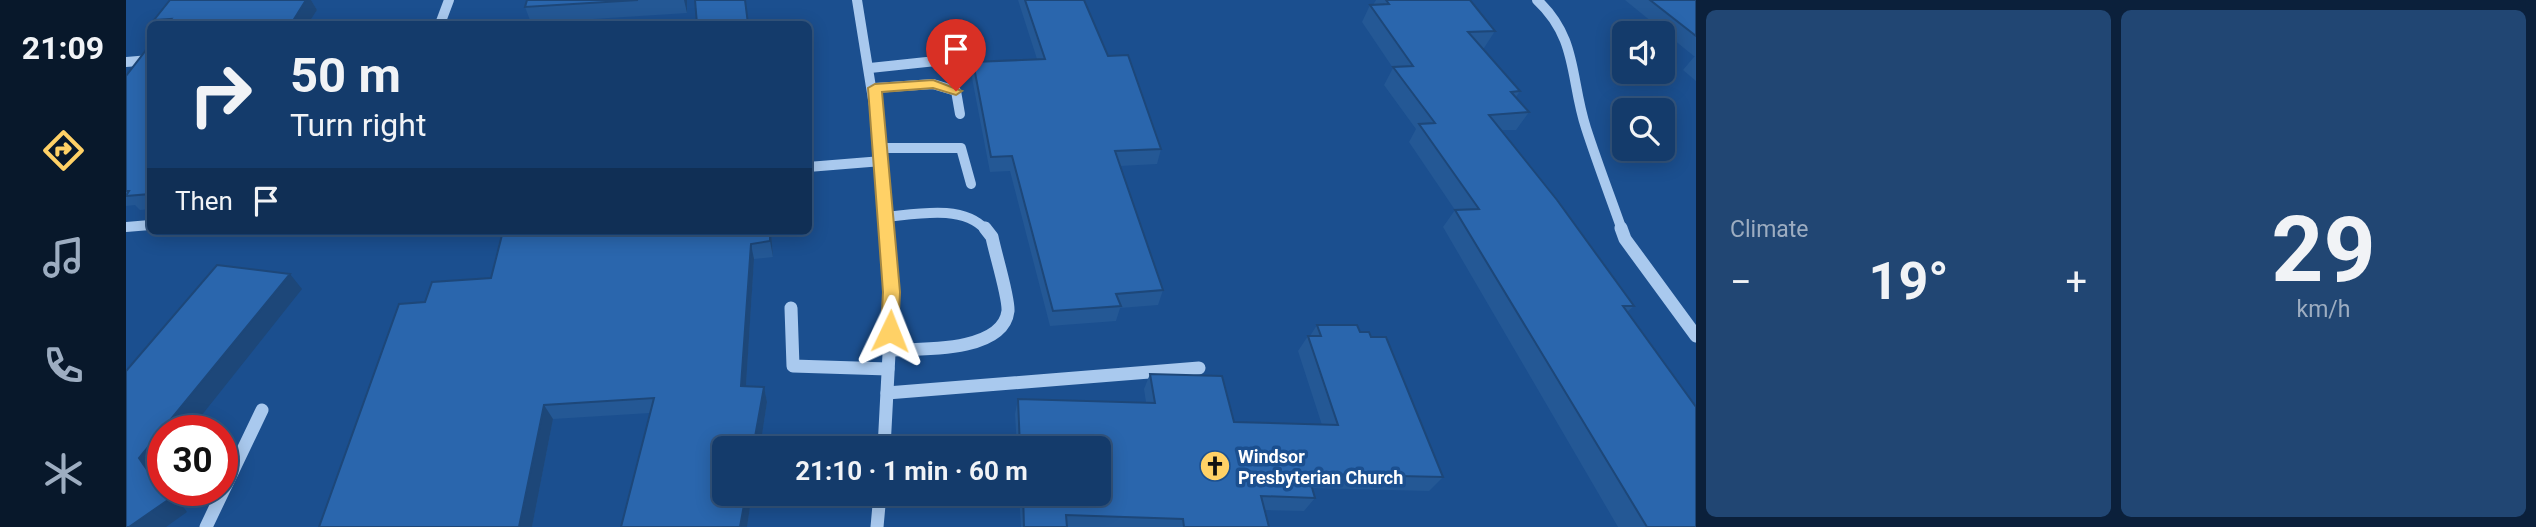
<!DOCTYPE html>
<html lang="en">
<head>
<meta charset="utf-8">
<style>
	body { margin:0; font-family:Roboto,sans-serif; background:#214673; color:#f1f3f6; height:100vh; display:flex; flex-direction:column; font-size:26px; white-space:nowrap }
	* { box-sizing:border-box; margin:0 }
	p { font-size:23px; color:#9dadc1 }
	.icon { flex:none; width:38px; height:38px; fill:none; stroke:currentColor; stroke-width:2; stroke-linecap:round; stroke-linejoin:round }
	.map { position:relative; flex:1; overflow:hidden }
	.side { display:flex; flex-direction:column; gap:10px; padding:10px; background:#0b203b; width:840px }
	.side>* { flex:none }
	.hud { position:absolute; left:21px; top:21px; width:665px; height:214px; border-radius:10px; box-shadow:0 4px 18px #0003,0 0 0 2px #33557e; background:#143b6b; color:#f1f3f6; overflow:hidden }
	.buttons { position:absolute; left:1486px; top:21px; display:grid; gap:14px }
	.buttons a { display:grid; place-items:center; width:63px; height:63px; border-radius:10px; background:#143b6b; box-shadow:0 4px 18px #0003,0 0 0 2px #33557e; font-size:35px }
	.speed { position:absolute; left:21px; top:415px; display:flex; gap:14px; font-size:35px; font-weight:700; text-align:center }
	.speed>* { display:grid; place-content:center; width:91px; height:91px; border-radius:50%; background:#143b6b; box-shadow:0 4px 18px #0003,0 0 0 2px #33557e; line-height:1 }
	.speed .limit { border:10px solid #d22; background:#fff; color:#111 }
	.pin { position:absolute; display:grid; place-items:center; width:60px; height:60px; color:#fff; margin:-72px -30px; border-radius:50% 50% 50% 0; rotate:-45deg; box-shadow:0 0 7px #0007 }
	.pin .icon { rotate:45deg }
	.me { position:absolute; width:77px; margin:-38px; rotate:2deg; stroke-linejoin:round; filter:drop-shadow(0 0 5px #0008) }
	.turn { display:flex; align-items:center; gap:24px; height:147px; padding:0 28px; font-size:32px }
	.turn .icon { width:91px; height:91px; stroke-width:2.5 }
	.turn b { display:block; font-size:49px; line-height:60px }
	.then { display:flex; align-items:center; height:66px; padding:0 28px; background:#0003; gap:14px; font-size:26px }
	.big { font-size:52px; font-weight:700; line-height:1.1 }
	.side .card { flex:1; display:flex; flex-direction:column; justify-content:center; gap:10px; min-width:0; padding:0 24px; border-radius:10px; background:#214673 }
	.side .dial { align-items:center; gap:0 }
	.dial b { font-size:91px; line-height:1 }
	.heat { display:flex; justify-content:space-between; align-items:center; font-size:38px; direction:ltr }
	.side .tiles { flex:1; display:grid; gap:10px; grid-template-columns:repeat(2,1fr) }
	.trip { position:absolute; left:586px; top:436px; width:399px; height:70px; border-radius:10px; background:#143b6b; box-shadow:0 4px 18px #0003,0 0 0 2px #33557e; font-weight:700; line-height:70px; text-align:center }
	main { display:flex; flex:1; min-height:0 }
	.menu { display:flex; flex-direction:column; width:126px; justify-content:space-around; align-items:center; background:#08182b; color:#9dadc1 }
	.menu .icon { width:49px; height:49px }
	.menu .current { color:#ffd166 }
	.menu b { font-size:32px; color:#f1f3f6 }
	.map>svg:first-child { display:block }
</style>
</head>
<body>
<main>
<nav class="menu">
<b>21:09</b>
<svg class="icon current" aria-label="directions" viewBox="0 0 24 24"><path d="M12 3l9 9-9 9-9-9zM9 14v-3h6M13 9l2 2-2 2"/></svg>
<svg class="icon" aria-label="music" viewBox="0 0 24 24"><path d="M9 18V5l10-2v13"/><circle cx="6" cy="18" r="3"/><circle cx="16" cy="16" r="3"/></svg>
<svg class="icon" aria-label="phone" viewBox="0 0 24 24"><path d="M5 4h4l2 5-3 2q2 4 5 5l2-3 5 2v4C11 20 4 13 5 4z"/></svg>
<svg class="icon" aria-label="climate" viewBox="0 0 24 24"><path d="M12 3v18M4 7l16 10M4 17L20 7"/></svg>
</nav>
<div class="map">
<svg width="1570" height="527" viewBox="0 0 1570 527">
	<rect width="100%" height="100%" fill="#1b4f8f"/>
	<g fill="none" stroke-linecap="round" stroke-linejoin="round">
		<g stroke="#a9c9ee" stroke-width="10">
			<path d="M731 0 749 112 761 230"/>
			<path d="M1411 0C1452 38 1444 79 1460 128 1471 162 1484 196 1496 230"/>
			<path d="M314 24 323 0"/>
			<path d="M0 62 24 60"/>
			<path d="M744 68 810 61"/>
			<path d="M749 88 807 84 830 91 834 114"/>
			<path d="M754 148H835L845 184"/>
			<path d="M682 167 756 161"/>
			<path d="M760 217C791 214 837 204 860 230"/>
			<path d="M0 227 24 225"/>
		</g>
		<g stroke="#a9c9ee" stroke-width="13">
			<path d="M1495 228 1499 239 1570 336"/>
			<path d="M665 308 667 366 762 369"/>
			<path d="M763 350C793 349 877 353 882 311 883 297 869 253 866 237L859 228"/>
			<path d="M761 393 1073 368"/>
			<path d="M758 448 764 335 761 228"/>
			<path d="M80 527 136 410"/>
			<path d="M751 527 754 494"/>
		</g>
	</g>
	<g fill="#245895">
		<path d="M44 0H185L191 10 182 24H32L28 20Z"/>
		<path d="M401 0H561V13L405 23 399 7Z"/>
		<path d="M892 0H958L982 56 1035 149 1031 164 994 166 1037 290 1032 305 994 308 990 321 924 326 884 171 864 172 846 78 847 62 911 59Z"/>
		<path d="M1250 0H1344L1369 31 1358 48H1357L1394 91 1390 97 1403 112 1390 130H1376L1508 306 1501 312 1570 527H1492L1317 227 1329 210 1283 142 1290 129 1258 85 1267 68 1236 22 1244 5H1247Z"/>
		<path d="M1499 0H1570V81L1557 70 1568 57H1569Z"/>
		<path d="M24 45V209L14 210 9 205 0 206V76Z"/>
		<path d="M377 231H645L647 257 628 259 620 386 638 387 641 402 634 448H598V494H626L621 527 524 413 427 419 406 527H193L299 302 365 278Z"/>
		<path d="M1191 325 1234 332 1317 477 1303 491 1186 488 1189 498 1178 511 1138 510 1143 527H895L893 494H973V448H891L889 414 892 399 1020 402 1018 389 1024 374 1108 422 1196 425 1172 351 1182 336H1184Z"/>
	</g>
	<g fill="#1d4779">
		<path d="M180 0H185L191 10 182 24H165Z"/>
		<path d="M558 0H561V13Z"/>
		<path d="M644 231H645L647 257 644 241Z"/>
		<path d="M625 244 628 259 619 401 615 386Z"/>
		<path d="M164 274 176 289 64 430H37V464L31 471 37 479V490H45L61 512 40 527H3L13 458Z"/>
		<path d="M638 387 641 402 634 448H627Z"/>
		<path d="M418 405 427 419 406 527H393Z"/>
		<path d="M620 494H626L621 527H614Z"/>
	</g>
	<g fill="#2a66ad" stroke="#1d4779" stroke-width="2">
		<path d="M44 0H180L165 24H40L45 19 28 20Z"/>
		<path d="M401 0H512L399 7Z"/>
		<path d="M569 0H619L622 24H571Z"/>
		<path d="M899 0H958L982 56 1002 55 1035 149 989 151 1037 290 990 294 995 306 927 311 886 156 865 157 847 62 919 59Z"/>
		<path d="M1260 0H1344L1369 31 1342 32 1394 91 1385 92 1403 112 1363 115 1431 200 1508 306H1497L1570 407V527H1521L1329 210 1353 209 1293 124 1309 123 1267 67 1287 66 1244 5 1263 4Z"/>
		<path d="M1524 0H1570V36Z"/>
		<path d="M24 45V194L0 196 3 191H0V76Z"/>
		<path d="M377 231H644V241L625 244 615 386 638 387 627 448H598V494H620L614 527H495L528 398 418 405 393 527H193L273 304 299 302 306 282 365 278Z"/>
		<path d="M91 265 164 274 13 458 42 500 3 527H0V371Z"/>
		<path d="M1191 325H1231L1234 332H1243L1245 337H1260L1317 477 1182 474 1189 498 1135 496 1143 527H1058L1057 519 940 515 941 527H898L897 494H973V448H894L892 399 1029 403 1024 374 1096 376 1108 422 1212 425 1182 336H1195Z"/>
	</g>
	<path fill="#ffd166" stroke="#a68842" stroke-width="2" d="M807 80 836 91 830 95 807 88 756 92 774 292 772 331 764 337 755 331 757 292 742 88 749 84Z"/>
	<defs>
		<g id="church-disc" transform="scale(1.575)"><circle r="9.5" fill="#ffd166" stroke="#1b4f8f"/><path d="M-1.2-6h2.4v3.5h3.3v2.4h-3.3V6h-2.4V-.1h-3.3v-2.4h3.3Z" fill="#111"/></g>
	</defs>
	<g fill-rule="evenodd">
		<use href="#church-disc" x="1089" y="466"/>
	</g>
	<g text-anchor="middle" dominant-baseline="central" stroke-width="7" stroke-linejoin="round" paint-order="stroke">
		<g font-size="18" font-weight="bold" fill="#fff" stroke="#1b4f8f" text-anchor="start">
			<text x="1112" y="456">Windsor<tspan x="1112" dy="21">Presbyterian Church</tspan></text>
		</g>
	</g>
</svg>
<div class="buttons">
<a><svg class="icon" aria-label="sound" viewBox="0 0 24 24"><path d="M4 9h4l5-4v14l-5-4H4zM17 9q2 3 0 6"/></svg></a>
<a><svg class="icon" aria-label="search" viewBox="0 0 24 24"><circle cx="10" cy="10" r="6"/><path d="M15 15l6 6"/></svg></a>
</div>
<div class="speed"><div class="limit">30</div></div>
<div class="pin" style="left:830px;top:91px;background:#d93025"><svg class="icon" aria-label="arrive" viewBox="0 0 24 24"><path d="M6 21V4h12l-3 4 3 4H6"/></svg></div>
<svg class="me" style="left:764px;top:331px" viewBox="-20 -20 40 40"><path d="M0-17L14 15 0 8-14 15z" fill="#ffd166" stroke="#fff" stroke-width="4"/></svg>
<div class="trip">21:10 · 1 min · 60 m</div>
<div class="hud">
<div class="turn"><svg class="icon" aria-label="right" viewBox="0 0 24 24"><path d="M7 20v-9h11M14 6l5 5-5 5"/></svg><div><b>50 m</b>Turn right</div></div>
<div class="then">Then<svg class="icon" aria-label="arrive" viewBox="0 0 24 24"><path d="M6 21V4h12l-3 4 3 4H6"/></svg></div>
</div>
</div>
<section class="side">
<div class="tiles">
<div class="card"><p>Climate</p>
<div class="heat"><a>−</a><b class="big">19°</b><a>+</a></div>
</div>
<div class="card dial"><b>29</b><p>km/h</p></div>
</div>
</section>
</main>
</body>
</html>
